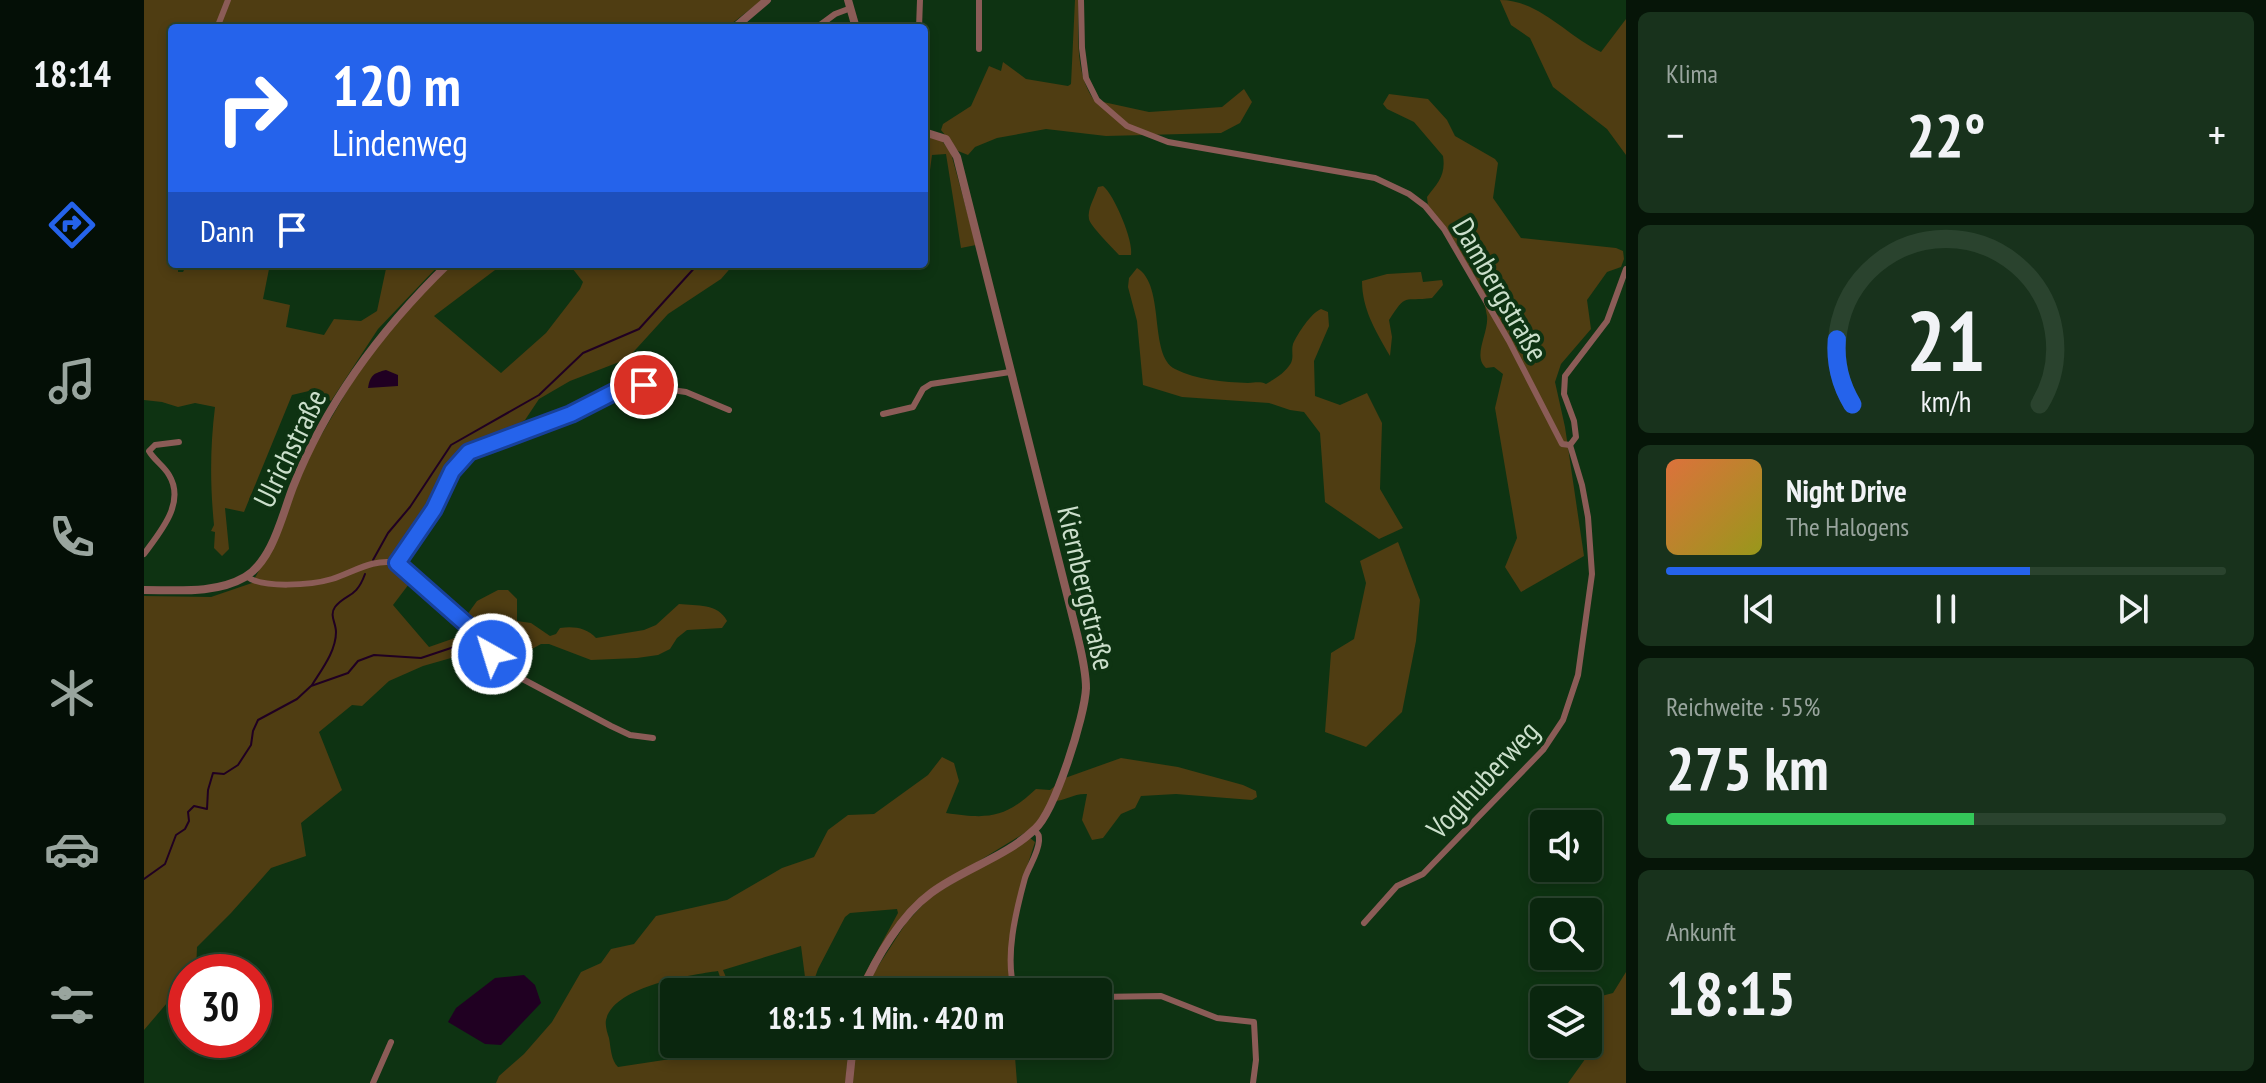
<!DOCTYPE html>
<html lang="de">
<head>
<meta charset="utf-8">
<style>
	body { margin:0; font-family:"PT Sans Narrow",sans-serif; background:#18321c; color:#f1f3f6; height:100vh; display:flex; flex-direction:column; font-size:30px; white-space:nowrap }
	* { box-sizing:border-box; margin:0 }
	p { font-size:26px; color:#99a59e }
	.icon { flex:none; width:44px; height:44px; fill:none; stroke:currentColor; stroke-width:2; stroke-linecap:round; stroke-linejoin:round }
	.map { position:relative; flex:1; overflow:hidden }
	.details { display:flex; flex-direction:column; gap:12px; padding:12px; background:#061508; width:640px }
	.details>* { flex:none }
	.guide { position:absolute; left:24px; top:24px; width:760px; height:244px; border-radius:8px; box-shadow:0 4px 12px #0003,0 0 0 2px #2a432e; background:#2563eb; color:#fff; overflow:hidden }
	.buttons { position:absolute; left:1386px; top:810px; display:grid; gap:16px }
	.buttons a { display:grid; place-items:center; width:72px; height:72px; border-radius:8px; background:#0a260e; box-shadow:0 4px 12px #0003,0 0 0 2px #2a432e; font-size:40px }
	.speed { position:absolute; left:24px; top:954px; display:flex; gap:16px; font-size:40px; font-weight:700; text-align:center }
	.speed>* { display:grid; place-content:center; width:104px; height:104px; border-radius:50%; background:#0a260e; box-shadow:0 4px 12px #0003,0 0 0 2px #2a432e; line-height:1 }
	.speed .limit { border:12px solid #d22; background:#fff; color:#111 }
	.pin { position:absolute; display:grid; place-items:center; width:68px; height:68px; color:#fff; margin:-34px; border:4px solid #fff; border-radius:50%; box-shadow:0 2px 8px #0007 }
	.me { position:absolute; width:88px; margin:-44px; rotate:321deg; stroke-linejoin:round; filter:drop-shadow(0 0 6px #0008) }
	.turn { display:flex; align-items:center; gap:28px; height:168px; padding:0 32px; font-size:36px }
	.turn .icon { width:104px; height:104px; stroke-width:2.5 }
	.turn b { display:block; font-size:56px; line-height:68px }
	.then { display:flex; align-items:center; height:76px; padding:0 32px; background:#0003; gap:16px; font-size:30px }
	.big { font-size:60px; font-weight:700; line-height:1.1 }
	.details .card { flex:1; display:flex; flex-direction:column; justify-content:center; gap:12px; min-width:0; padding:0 28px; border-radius:12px; background:#18321c }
	.details .dial { align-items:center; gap:0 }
	.dial svg { height:208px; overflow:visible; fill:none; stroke:#2a432e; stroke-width:7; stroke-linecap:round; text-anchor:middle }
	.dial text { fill:#f1f3f6; stroke:none }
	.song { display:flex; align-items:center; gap:24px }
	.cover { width:96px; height:96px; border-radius:12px; background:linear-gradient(135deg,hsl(20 70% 55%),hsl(60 70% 35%)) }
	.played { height:8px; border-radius:4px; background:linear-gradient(90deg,#2563eb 65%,#2a432e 65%) }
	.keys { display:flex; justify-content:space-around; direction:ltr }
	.heat { display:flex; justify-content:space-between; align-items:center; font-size:44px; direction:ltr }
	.charge { height:12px; border-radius:6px; background:linear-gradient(90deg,#34c759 55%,#2a432e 0) }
	.trip { position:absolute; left:516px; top:978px; width:452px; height:80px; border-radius:8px; background:#0a260e; box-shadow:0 4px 12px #0003,0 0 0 2px #2a432e; font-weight:700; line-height:80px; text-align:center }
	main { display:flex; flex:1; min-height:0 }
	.tabs { display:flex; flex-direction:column; width:144px; justify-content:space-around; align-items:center; background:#040f06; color:#99a59e }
	.tabs .icon { width:56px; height:56px }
	.tabs .active { color:#2563eb }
	.tabs b { font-size:36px; color:#f1f3f6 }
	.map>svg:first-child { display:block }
</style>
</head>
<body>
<main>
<nav class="tabs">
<b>18:14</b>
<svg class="icon active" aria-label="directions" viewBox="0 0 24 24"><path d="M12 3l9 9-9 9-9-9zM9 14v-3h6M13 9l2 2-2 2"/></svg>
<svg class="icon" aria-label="music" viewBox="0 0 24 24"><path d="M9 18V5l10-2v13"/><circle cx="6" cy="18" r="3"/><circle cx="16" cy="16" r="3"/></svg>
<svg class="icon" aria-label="phone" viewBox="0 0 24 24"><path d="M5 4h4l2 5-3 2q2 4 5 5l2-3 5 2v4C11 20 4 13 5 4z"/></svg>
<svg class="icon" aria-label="climate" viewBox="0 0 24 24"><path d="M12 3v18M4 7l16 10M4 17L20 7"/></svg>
<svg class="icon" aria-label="car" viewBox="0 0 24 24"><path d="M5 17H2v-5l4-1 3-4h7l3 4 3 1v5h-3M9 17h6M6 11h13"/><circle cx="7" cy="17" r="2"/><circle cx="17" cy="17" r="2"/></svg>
<svg class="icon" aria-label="filters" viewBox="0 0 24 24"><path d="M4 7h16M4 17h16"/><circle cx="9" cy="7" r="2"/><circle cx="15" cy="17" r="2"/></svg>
</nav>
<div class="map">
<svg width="1482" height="1083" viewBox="0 0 1482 1083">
	<rect width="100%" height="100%" fill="#0e3312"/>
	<g fill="#4f3d12">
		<path d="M0 0H618L582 28H28V134L24 141 28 153V264H34V272H39L43 264H126L119 299 146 305 142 327 180 335 190 319 217 321 233 311 243 264H296L234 329 187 401 169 390 148 395 100 512 81 508 85 549 78 556 70 548 71 532 67 531 70 525C66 484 66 448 71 407L51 403 34 407 18 402 0 400Z"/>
		<path d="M931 0H934C935 33 930 72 950 100L1005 112 1078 107 1100 89 1108 102 1096 123 1077 133 962 136 902 129 853 138 831 147 824 155 814 151 797 130 799 124 827 106 845 66 857 71 859 62 882 79 924 86 927 84Z"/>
		<path d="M1356 0C1395 0 1423 36 1457 52L1482 19V155L1463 129 1409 87 1386 38 1367 25Z"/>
		<path d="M1245 94 1284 99 1303 120 1311 136 1351 159 1354 163 1349 198 1377 238 1472 248 1479 251 1480 259 1477 267 1463 272 1443 300 1447 329 1417 364 1411 382 1421 427 1440 556 1377 592 1361 567 1373 538 1351 408 1359 374 1350 367 1342 368C1328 356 1345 333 1343 316 1338 280 1303 237 1284 206L1283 197C1294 183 1302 175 1299 156L1270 122 1243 109 1239 104Z"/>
		<path d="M780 135 798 141 807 153 832 245 817 248 802 154 788 155 786 170H780Z"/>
		<path d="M959 186C970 194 990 242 987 255H975C969 248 946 226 945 219 943 209 951 197 954 187Z"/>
		<path d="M309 264H359L290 316 357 373 402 333 436 289 439 282 425 264H590L577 279 524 314 483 359 426 381 395 399 381 420 320 453 311 463 273 532 251 565 268 580 249 605 285 647 328 632 337 644 335 650 279 666 245 681 218 706 208 705 175 732 198 790 157 823 162 856 127 868 87 913 53 947 52 972H42V988L23 1003 0 1030V596L67 597 108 583 124 554 168 451 207 384 227 355 271 301Z"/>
		<path d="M993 268C1022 285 1004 355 1031 369 1053 380 1079 382 1104 383 1111 383 1115 381 1122 384 1132 378 1141 373 1147 363 1150 356 1147 351 1149 344 1154 333 1167 313 1177 309L1184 312 1185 326 1170 361 1171 396 1196 405 1223 393 1238 423 1236 489 1259 528 1235 539 1181 502 1176 433 1160 412 1146 410 1125 403 1038 397 999 385 993 321 984 287 985 278Z"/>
		<path d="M1277 272 1279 282 1298 280 1299 285 1288 298C1259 302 1263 292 1245 320L1248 337 1246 356C1232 332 1218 309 1218 281L1243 274Z"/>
		<path d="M1254 542 1276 600 1272 641 1258 712 1222 747 1181 732 1187 653 1210 639 1222 583 1216 561Z"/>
		<path d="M354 590H364L373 599V621L387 623 406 636 412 634 416 628C430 626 443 628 452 638L500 630 512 625 535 604C553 606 574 603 583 621L578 628 543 630 533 638 526 649 514 655 493 658 447 660 405 644H397L388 649 356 656 320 619 333 601Z"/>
		<path d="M798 757 810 763 815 781 802 813C844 819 860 819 892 789L906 790 921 778 977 758 1034 767 1099 785 1112 791 1113 797 1108 800 1032 794 997 796 991 808 977 814 959 838 948 840 938 820 943 794C930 793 922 801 909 801L887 829 781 894 715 992H711L754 913 753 909 706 913 701 917 674 969 666 992H651L652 978 661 977 657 946 579 970 588 992H581L574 971C546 975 470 986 462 1020 461 1025 463 1032 465 1038 467 1049 467 1060 474 1067L520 1060H569L576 1057 581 1044H704L702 1083H352L355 1076 380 1054 408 1022 437 972 457 963 467 949 490 944 512 916 583 900 638 868 670 857 684 830 704 815 730 814 784 775Z"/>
		<path d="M886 838 891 842 880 876 869 933V992H720L729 974 762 923 786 897Z"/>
		<path d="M1482 972V1083H1424L1449 1048 1444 1027V1000H1442L1469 993Z"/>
		<path d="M711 1044H870L873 1083H707Z"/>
	</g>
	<g fill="#200022">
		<path d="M242 370 254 375V386L224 388C226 375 230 373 242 370Z"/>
		<path d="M380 975 391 985 397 1003 357 1045 341 1044 304 1022 312 1008 351 978Z"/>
	</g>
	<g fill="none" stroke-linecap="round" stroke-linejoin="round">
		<g stroke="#200022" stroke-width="2">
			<path d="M229 560 244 533 266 507 307 445 395 395 439 353 495 329 554 264"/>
			<path d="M168 685C178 669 192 651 192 632 192 623 185 615 191 607 202 593 212 599 221 574"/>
			<path d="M0 879 21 864 32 835 41 829 45 821 44 812 50 806 63 809 64 790 69 773 80 774 94 765 107 745 109 731 114 720 153 699 167 686 204 673 214 661 230 655 277 658 322 643"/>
		</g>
		<g stroke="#8b5c57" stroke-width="6">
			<path d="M835 0V49"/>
			<path d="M937 0 938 48 942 78 953 100 983 126 1024 142 1231 178 1265 194 1281 206 1300 229 1365 341 1418 444 1426 445 1432 437 1430 421 1420 394 1421 376 1463 321 1482 269"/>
			<path d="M73 28 84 0"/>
			<path d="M672 28 691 14 707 8"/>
			<path d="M775 28 776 0"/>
			<path d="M739 414 769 407 779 389 787 384 866 372"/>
			<path d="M0 554C16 532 42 503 25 475 20 466 10 460 5 451L11 445 35 442"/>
			<path d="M253 563 290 509 314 463 332 449 427 414 474 390 492 385 542 392 585 410"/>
			<path d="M102 576C118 589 168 585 188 579 210 572 229 558 253 563L321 622 348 654 371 675 467 726 486 735 509 738"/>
			<path d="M1220 923 1253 886 1279 874 1399 750 1419 720 1434 675 1448 574 1444 517 1438 485 1426 445"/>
			<path d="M871 992C860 958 872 911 881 878 885 866 894 854 895 841 895 834 895 835 890 830"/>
			<path d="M954 997 1017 996 1073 1018 1110 1022 1112 1060 1109 1083"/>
			<path d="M229 1083 247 1042"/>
		</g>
		<g stroke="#8b5c57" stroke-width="8">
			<path d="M704 0 712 28"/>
			<path d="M590 28 623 0"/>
			<path d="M0 590C33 590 72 594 101 577 129 560 138 515 149 487 183 401 238 328 304 264"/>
			<path d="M717 992C732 958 757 915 787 893 819 869 862 857 891 829 911 811 941 716 942 688 942 670 937 651 933 634L813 157 802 139 780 132"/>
			<path d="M705 1083 709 1044"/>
		</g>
	</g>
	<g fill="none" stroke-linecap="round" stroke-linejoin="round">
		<g stroke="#184099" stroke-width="20">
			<path id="route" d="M348 654 330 631 253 563 290 509 308 471 325 452 427 414 474 390 500 385"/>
		</g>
		<use href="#route" stroke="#2563eb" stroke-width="14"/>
	</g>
	<g text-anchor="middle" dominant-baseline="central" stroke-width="8" stroke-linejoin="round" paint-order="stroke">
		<g font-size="30" fill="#cbdfcb" stroke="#0e3312">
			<text transform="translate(1357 289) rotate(60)">Dambergstraße</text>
			<text transform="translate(145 448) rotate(-64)">Ulrichstraße</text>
			<text transform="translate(943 588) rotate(77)">Kiernbergstraße</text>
			<text transform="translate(1338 779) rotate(-47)">Voglhuberweg</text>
		</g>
	</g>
</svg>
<div class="buttons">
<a><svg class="icon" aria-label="sound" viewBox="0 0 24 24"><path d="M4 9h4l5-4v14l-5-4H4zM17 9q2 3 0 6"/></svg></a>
<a><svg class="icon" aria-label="search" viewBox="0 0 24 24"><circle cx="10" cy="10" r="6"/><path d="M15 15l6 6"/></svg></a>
<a><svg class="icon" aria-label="layers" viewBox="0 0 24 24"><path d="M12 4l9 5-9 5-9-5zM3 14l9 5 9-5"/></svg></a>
</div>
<div class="speed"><div class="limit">30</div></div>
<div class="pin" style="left:500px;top:385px;background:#d93025"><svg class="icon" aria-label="arrive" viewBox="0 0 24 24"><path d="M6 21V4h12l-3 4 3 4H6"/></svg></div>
<svg class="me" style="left:348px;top:654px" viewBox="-20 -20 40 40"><circle r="17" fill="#2563eb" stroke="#fff" stroke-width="3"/><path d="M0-11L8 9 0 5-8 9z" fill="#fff"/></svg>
<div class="trip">18:15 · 1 Min. · 420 m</div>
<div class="guide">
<div class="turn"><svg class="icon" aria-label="right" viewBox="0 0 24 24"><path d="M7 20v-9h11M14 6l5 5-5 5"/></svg><div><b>120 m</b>Lindenweg</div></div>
<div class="then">Dann<svg class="icon" aria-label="arrive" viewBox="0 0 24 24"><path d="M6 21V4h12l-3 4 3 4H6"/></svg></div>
</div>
</div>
<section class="details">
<div class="card"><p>Klima</p>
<div class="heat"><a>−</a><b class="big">22°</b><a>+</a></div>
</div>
<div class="card dial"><svg viewBox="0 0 100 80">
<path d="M14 69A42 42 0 1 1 86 69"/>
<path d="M14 69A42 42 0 0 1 8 44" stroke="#2563eb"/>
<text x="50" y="56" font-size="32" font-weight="700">21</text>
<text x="50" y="72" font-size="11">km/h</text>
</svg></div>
<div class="card">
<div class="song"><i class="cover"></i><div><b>Night Drive</b><p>The Halogens</p></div></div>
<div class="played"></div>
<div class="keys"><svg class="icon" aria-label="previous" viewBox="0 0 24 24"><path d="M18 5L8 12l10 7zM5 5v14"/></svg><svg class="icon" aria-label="pause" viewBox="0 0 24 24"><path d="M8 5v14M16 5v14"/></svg><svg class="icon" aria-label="next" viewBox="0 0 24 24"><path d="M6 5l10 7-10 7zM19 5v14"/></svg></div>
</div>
<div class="card"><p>Reichweite · 55%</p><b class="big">275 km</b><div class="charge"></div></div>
<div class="card"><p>Ankunft</p><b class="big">18:15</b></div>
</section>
</main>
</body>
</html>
